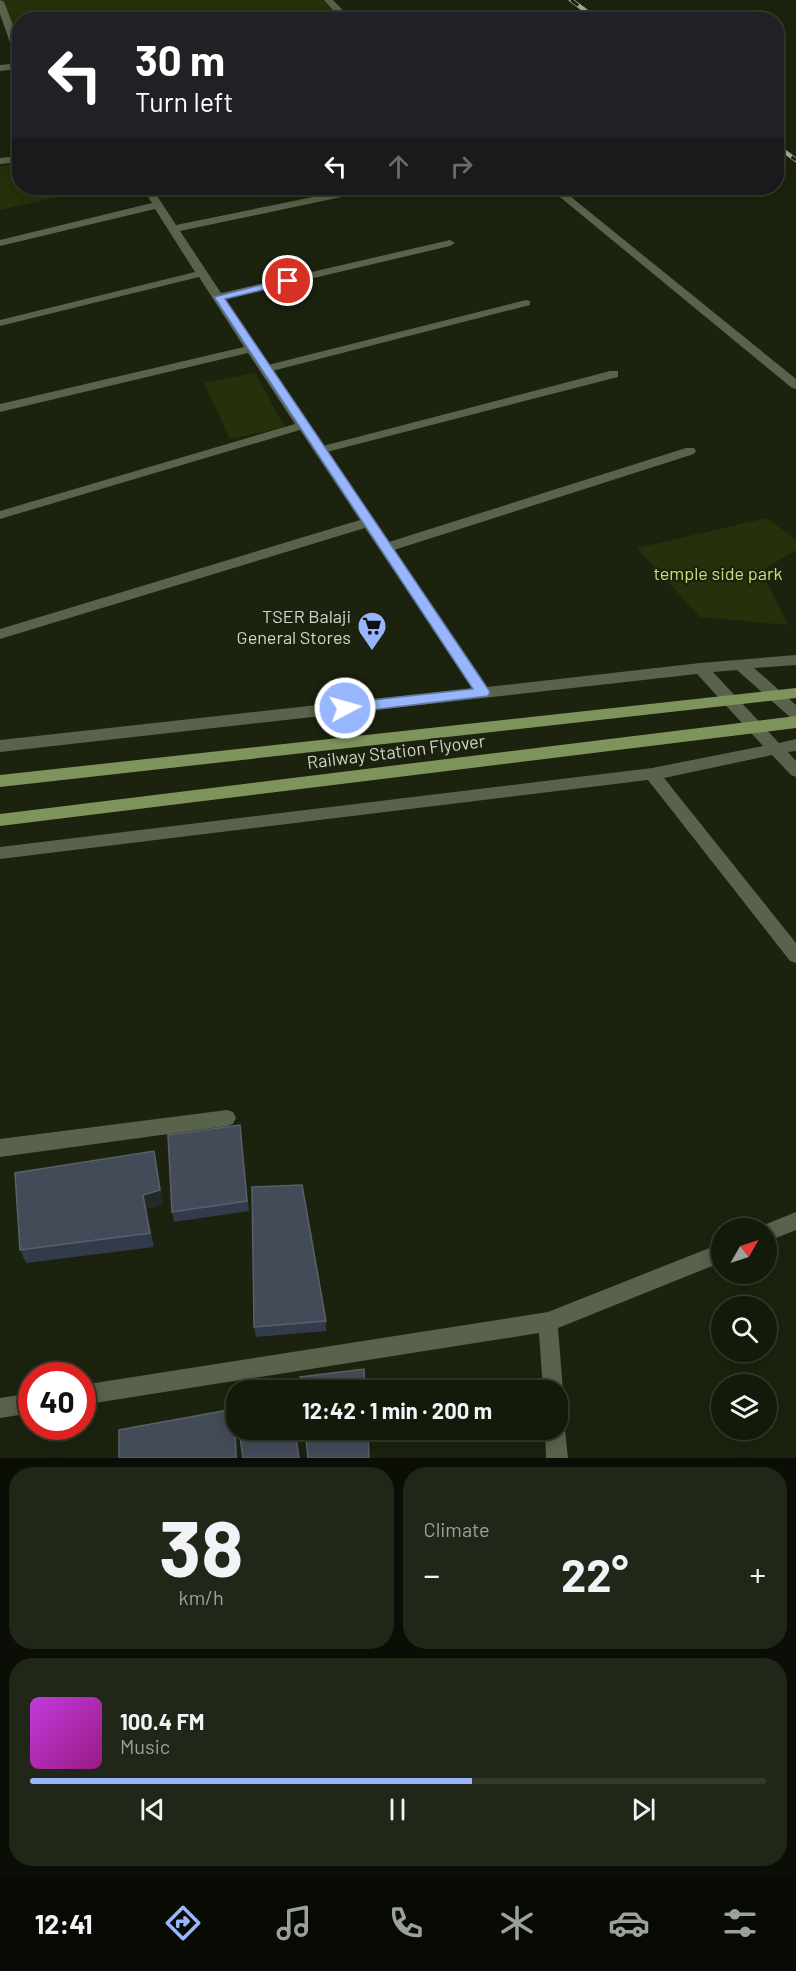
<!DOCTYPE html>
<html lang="en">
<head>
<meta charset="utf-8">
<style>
	body { margin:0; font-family:Barlow,sans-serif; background:#212718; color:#f1f3f6; height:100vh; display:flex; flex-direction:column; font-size:22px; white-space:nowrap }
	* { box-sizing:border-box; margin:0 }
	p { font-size:20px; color:#9da19c }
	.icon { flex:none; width:33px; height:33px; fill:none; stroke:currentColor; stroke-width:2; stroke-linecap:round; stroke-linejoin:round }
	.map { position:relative; height:1458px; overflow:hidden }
	.drawer { display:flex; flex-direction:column; gap:9px; padding:9px; background:#0b0e06; flex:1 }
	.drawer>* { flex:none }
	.top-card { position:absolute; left:12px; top:12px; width:772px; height:183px; border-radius:24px; box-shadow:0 3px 15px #0003,0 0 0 2px #33382b; background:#202124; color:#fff; overflow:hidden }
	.needle { width:39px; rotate:51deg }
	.controls { position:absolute; left:711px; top:1218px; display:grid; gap:12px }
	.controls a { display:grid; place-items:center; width:66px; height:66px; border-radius:50%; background:#141a0a; box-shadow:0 3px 15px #0003,0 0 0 2px #33382b; font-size:30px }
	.speed { position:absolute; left:18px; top:1362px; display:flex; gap:12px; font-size:30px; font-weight:700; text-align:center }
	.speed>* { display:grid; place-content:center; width:78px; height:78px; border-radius:50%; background:#141a0a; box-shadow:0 3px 15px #0003,0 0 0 2px #33382b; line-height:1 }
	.speed .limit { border:9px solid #d22; background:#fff; color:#111 }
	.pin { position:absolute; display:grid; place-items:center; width:51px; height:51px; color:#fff; margin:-26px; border:3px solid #fff; border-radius:50%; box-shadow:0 2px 6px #0007 }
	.me { position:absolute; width:66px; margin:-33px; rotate:84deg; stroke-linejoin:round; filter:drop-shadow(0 0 4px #0008) }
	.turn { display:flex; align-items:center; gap:21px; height:126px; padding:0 24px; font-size:27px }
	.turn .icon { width:78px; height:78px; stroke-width:2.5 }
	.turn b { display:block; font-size:42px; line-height:51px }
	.lanes { display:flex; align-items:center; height:57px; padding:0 24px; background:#0003; justify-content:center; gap:30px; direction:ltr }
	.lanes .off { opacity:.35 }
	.big { font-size:45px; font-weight:700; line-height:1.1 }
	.drawer .tile { flex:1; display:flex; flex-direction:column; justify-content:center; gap:9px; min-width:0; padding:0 21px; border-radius:24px; background:#212718 }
	.drawer .dial { align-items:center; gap:0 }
	.dial b { font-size:78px; line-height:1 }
	.song { display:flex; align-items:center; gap:18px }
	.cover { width:72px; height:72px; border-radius:9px; background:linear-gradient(135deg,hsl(290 70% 55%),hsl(310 70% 35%)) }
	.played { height:6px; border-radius:3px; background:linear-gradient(90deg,#97b6fd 60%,#33382b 60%) }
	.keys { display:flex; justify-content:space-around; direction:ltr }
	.heat { display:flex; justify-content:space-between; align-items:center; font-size:33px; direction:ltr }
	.drawer .tiles { flex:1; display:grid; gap:9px; grid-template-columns:1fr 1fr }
	.tile:last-child { grid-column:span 2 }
	.trip { position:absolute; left:226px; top:1380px; width:342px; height:60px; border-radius:24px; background:#141a0a; box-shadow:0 3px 15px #0003,0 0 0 2px #33382b; font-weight:700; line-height:60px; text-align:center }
	.dock { display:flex; height:96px; justify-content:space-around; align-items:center; background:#080a04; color:#9da19c }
	.dock .icon { width:42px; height:42px }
	.dock .current { color:#97b6fd }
	.dock b { font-size:27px; color:#f1f3f6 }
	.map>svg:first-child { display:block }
</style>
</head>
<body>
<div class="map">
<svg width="796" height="1458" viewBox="0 0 796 1458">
	<rect width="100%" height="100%" fill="#1b220d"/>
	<g fill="#25310a">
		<path d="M0 0H324L348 19 20 20 19 57Z"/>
		<path d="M19 164 20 188H99L0 210V166Z"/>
		<path d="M255 373 285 427 230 439 204 383Z"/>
		<path d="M767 518 796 540V550L761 571 788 625 700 617 637 548Z"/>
	</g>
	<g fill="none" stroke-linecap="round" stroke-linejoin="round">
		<g fill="#59624b" fill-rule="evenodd">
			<path d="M0 0 4 2 20 43V60L15 57 0 14Z"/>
			<path d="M324 0H333L352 20H342Z"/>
			<path d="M20 63V69L0 71V65Z"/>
			<path d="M20 156V162L0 164V158Z"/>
			<path d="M142 188H152L176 225 357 188H375L370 191 180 231 221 293 450 240 455 243 450 246 224 299 268 365 526 300 530 301V305L272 371 323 446 610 371H618V377L327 452 389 542 686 448H694L696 451 694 454 394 550 487 687 700 663 796 655V665L754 668 796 705V719L791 718 737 670 713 672 779 743 796 739V751L788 752 796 761V777L791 775 772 755 664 778 796 943V963L790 961 648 780 0 859V847L652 768 763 746 697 674 0 752V740L473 688 365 528 0 639V629L360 520 300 430 0 519V511L295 424 248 353 0 412V404L244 347 199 277 0 326V320L195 272 155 209 0 246V240L152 203Z"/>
			<path d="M549 188H560L796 379V389L792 388Z"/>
			<path d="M227 1110 233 1112 236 1118 233 1124 227 1126 0 1157V1139Z"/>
			<path d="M796 1212V1230L766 1242V1228H758L759 1227Z"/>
			<path d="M722 1243V1262L558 1328 563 1390 558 1398V1390H543L539 1333 82 1405V1385L548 1312Z"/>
			<path d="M32 1393V1413L0 1418V1398Z"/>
			<path d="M558 1421 562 1423 565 1430 568 1458H546L545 1430H558Z"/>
		</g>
		<g fill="#7f935c" fill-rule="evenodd">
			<path d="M796 688V698L0 787V775Z"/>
			<path d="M796 716V728L0 826V814Z"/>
		</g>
		<g stroke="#a4aa9b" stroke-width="4.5">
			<g id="rail">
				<path d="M571 0 598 20"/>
				<path d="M777 146 796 160"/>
			</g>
		</g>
		<use href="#rail" stroke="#1b220d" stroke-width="3" stroke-dasharray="9" stroke-linecap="butt"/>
	</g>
	<g fill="#323a4b">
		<path d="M240 1125 249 1211 174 1222 172 1212Z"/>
		<path d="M157 1166 163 1204 146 1209 154 1247 26 1263 20 1250Z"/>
		<path d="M326 1321V1331L256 1337 254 1327Z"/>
	</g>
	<g fill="#22292c">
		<path d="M154 1151 157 1166 163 1204 146 1209 154 1247 143 1195Z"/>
		<path d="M234 1409 237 1421 238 1458H236Z"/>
	</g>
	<g fill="#434b58" stroke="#59606a" stroke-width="1.5">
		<path d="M240 1125 247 1201 172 1212 168 1135Z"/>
		<path d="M154 1151 160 1190 143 1195 150 1233 20 1250 15 1173Z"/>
		<path d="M302 1185 326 1321 254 1327 252 1187Z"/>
		<path d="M364 1369 365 1390H301L300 1377Z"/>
		<path d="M290 1387V1390H254Z"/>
		<path d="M235 1392H237V1409Z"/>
		<path d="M234 1409 236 1458H119V1430Z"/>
		<path d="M239 1430H295L299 1458H243Z"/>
		<path d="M305 1430H368L369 1458H308Z"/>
	</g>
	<path fill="#97b6fd" stroke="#6276a4" stroke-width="1.5" d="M288 278 292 279V283L225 299 488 689 490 692 488 696 345 713 338 708 345 703 473 689 214 297Z"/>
	<defs>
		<g id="supermarket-pin" transform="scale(1.5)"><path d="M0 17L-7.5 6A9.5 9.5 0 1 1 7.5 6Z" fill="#97b6fd" stroke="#1b220d"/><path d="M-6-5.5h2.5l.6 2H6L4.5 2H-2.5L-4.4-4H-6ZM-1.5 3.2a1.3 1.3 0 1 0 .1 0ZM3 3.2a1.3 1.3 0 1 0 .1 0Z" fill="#111"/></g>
	</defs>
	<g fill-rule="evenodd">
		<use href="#supermarket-pin" x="372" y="626"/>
	</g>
	<g text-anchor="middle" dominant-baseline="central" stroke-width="4.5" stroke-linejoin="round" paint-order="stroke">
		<g font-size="18" fill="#bfe17d" stroke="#1b220d">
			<text x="718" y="573">temple side park</text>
		</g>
		<g font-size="18" fill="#d0d6c9" stroke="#1b220d" text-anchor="end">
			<text x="351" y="616">TSER Balaji<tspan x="351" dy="21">General Stores</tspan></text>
		</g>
		<g font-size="18" fill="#d0d6c9" stroke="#1b220d">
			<text transform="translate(396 751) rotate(-7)">Railway Station Flyover</text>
		</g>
	</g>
</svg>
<div class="controls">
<a><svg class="needle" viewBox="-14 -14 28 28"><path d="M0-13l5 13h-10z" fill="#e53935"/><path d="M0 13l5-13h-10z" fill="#9da19c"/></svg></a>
<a><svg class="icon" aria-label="search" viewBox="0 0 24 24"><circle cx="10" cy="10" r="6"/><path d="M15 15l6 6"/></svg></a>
<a><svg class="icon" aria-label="layers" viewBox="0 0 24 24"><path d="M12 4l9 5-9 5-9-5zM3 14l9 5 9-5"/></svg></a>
</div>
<div class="speed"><div class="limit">40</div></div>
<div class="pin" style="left:288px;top:281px;background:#d93025"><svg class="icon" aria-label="arrive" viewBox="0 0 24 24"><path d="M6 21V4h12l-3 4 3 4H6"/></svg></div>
<svg class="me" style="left:345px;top:708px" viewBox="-20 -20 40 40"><circle r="17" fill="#97b6fd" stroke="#fff" stroke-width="3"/><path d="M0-11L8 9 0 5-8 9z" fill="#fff"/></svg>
<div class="trip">12:42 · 1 min · 200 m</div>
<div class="top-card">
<div class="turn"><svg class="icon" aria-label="left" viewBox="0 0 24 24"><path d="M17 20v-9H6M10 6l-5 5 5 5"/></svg><div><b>30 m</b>Turn left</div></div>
<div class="lanes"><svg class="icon" aria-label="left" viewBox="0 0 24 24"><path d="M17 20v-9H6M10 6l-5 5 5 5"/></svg><svg class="icon off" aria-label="ahead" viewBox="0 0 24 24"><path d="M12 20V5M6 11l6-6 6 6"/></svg><svg class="icon off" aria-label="right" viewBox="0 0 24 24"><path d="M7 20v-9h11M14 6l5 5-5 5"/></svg></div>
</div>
</div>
<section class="drawer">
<div class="tiles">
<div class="tile dial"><b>38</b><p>km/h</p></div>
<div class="tile"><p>Climate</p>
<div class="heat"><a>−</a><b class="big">22°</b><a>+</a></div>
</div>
<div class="tile">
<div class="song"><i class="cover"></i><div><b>100.4 FM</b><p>Music</p></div></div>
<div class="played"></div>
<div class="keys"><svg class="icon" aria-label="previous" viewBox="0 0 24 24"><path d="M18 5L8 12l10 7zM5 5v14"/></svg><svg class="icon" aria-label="pause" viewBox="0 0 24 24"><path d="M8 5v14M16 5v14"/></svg><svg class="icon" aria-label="next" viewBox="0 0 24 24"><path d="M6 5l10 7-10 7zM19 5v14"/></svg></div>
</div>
</div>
</section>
<nav class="dock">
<b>12:41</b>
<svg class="icon current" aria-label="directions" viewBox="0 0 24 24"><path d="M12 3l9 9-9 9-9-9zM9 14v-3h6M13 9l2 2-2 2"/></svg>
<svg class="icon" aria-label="music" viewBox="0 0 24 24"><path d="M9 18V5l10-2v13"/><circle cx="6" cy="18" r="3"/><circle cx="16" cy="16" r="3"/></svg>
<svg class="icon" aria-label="phone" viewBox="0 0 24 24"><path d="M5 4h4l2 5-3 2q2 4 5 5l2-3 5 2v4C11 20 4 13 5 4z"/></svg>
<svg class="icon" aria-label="climate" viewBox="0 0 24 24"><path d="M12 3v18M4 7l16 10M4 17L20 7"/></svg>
<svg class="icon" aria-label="car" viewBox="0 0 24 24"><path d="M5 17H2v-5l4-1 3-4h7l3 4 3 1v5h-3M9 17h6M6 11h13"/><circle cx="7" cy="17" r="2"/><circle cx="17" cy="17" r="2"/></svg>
<svg class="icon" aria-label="filters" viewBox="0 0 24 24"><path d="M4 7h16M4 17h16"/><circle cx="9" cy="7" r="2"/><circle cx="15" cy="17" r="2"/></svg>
</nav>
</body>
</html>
